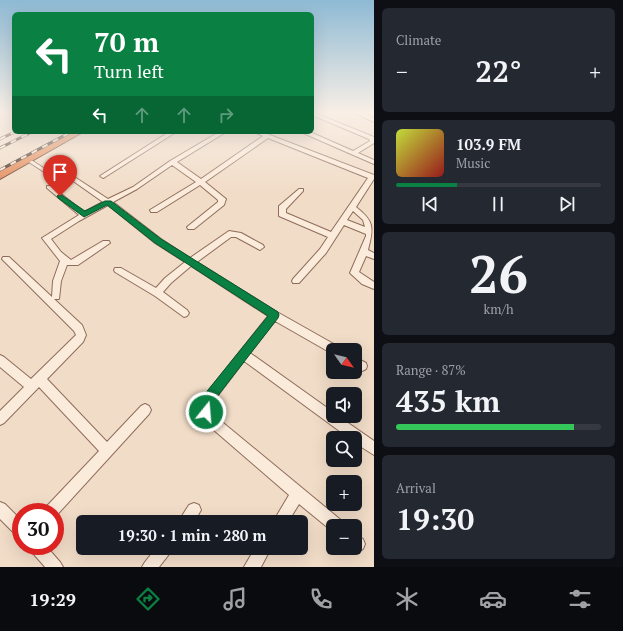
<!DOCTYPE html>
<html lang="en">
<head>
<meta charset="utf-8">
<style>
	body { margin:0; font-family:"PT Serif",serif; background:#242831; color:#f1f3f6; height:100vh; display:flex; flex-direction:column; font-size:15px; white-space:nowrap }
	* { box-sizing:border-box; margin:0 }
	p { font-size:13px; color:#9ea1a6 }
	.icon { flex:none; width:22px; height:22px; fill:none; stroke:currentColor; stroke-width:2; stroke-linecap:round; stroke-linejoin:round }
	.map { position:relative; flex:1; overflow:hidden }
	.details { display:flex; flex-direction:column; gap:8px; padding:8px; background:#0d0f14; width:249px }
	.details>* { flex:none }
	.top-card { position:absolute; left:12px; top:12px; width:302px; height:122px; border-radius:6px; box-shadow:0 4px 16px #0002; background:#0b8043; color:#fff; overflow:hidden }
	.needle { width:26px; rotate:124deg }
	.tools { position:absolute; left:326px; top:343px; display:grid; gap:8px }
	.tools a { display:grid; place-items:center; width:36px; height:36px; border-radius:6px; background:#171b24; box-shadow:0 4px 16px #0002; font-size:20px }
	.speed { position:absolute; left:12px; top:503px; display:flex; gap:8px; font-size:20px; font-weight:700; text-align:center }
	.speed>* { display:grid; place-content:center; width:52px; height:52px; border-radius:50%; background:#171b24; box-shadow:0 4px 16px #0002; line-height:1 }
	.speed .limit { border:6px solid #d22; background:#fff; color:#111 }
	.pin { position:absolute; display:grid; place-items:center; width:34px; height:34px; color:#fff; margin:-41px -17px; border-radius:50% 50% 50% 0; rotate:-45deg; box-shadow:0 0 4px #0007 }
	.pin .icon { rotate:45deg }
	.me { position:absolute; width:44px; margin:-22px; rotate:17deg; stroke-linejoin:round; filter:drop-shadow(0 0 3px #0008) }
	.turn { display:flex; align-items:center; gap:14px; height:84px; padding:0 16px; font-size:18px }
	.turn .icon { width:52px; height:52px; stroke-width:2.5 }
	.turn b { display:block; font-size:28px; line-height:34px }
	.lanes { display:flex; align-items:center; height:38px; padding:0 16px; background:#0003; justify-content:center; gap:20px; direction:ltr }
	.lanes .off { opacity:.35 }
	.big { font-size:30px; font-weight:700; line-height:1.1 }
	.details .tile { flex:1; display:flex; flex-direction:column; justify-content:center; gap:6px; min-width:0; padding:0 14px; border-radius:6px; background:#242831 }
	.details .dial { align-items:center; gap:0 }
	.dial b { font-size:52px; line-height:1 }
	.song { display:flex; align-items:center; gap:12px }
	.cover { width:48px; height:48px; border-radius:6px; background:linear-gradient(135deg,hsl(70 70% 55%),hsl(0 70% 35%)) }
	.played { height:4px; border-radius:2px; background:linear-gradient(90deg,#0b8043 30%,#363941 30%) }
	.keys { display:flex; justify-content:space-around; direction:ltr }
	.heat { display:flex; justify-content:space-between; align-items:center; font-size:22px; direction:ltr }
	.charge { height:6px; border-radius:3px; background:linear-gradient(90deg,#34c759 87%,#363941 0) }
	.trip { position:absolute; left:76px; top:515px; width:232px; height:40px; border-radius:6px; background:#171b24; box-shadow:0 4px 16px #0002; font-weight:700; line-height:40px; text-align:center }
	.dock { display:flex; height:64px; justify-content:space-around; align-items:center; background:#090b0e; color:#9ea1a6 }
	.dock .icon { width:28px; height:28px }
	.dock .on { color:#0b8043 }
	.dock b { font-size:18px; color:#f1f3f6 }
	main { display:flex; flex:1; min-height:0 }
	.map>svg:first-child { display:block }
</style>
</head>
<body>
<main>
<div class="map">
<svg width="374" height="567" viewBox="0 0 374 567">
	<rect width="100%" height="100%" fill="#f1dcc7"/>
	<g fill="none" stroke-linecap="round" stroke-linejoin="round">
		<g stroke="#8e6c5b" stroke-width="4.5">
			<path id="lane" d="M27 159 56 178"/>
		</g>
		<g stroke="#8e6c5b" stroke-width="2">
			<g id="street">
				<path d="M312 112 374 137V143L358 153 374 160V164L303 133 302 132H310L353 151 370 141 369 139 312 115Z"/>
				<path d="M352 112H359L374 118V122Z"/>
				<path d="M169 132H176L105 177 103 178 100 176Z"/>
				<path d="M219 132H226L177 162 201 179 263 136 254 132H262L374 175V179L356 207C374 221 374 227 368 250L374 253V259L366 256 359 272 374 282V289L362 284 350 273 366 236V234L344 225 326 253 299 283H293L292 281 293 279 320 249 328 237 279 216V206L299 189H303V191L286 209V213L331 232 368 178 268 138 205 182 226 199 224 205 194 229H188L187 227 218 202V200L200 185 157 212H151L150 210 196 182 172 165 137 189 113 202 161 239 190 258 229 231 241 233 263 245 264 247 260 250 236 237H231L197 262 277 312 339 347 340 350H333V354L331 353 275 321 250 353 333 412V416H338L374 441V455L355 443V438H349L244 361 216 398 212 408 216 417 342 521 344 526H333L332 531 299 504 288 522H273L289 495 208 425 201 408 206 394 268 316 191 266 171 283 163 292 187 310 189 313 187 316 184 317 155 296 115 272 114 270 115 268H121L156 288 165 278 185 262 155 243 108 205 79 221 51 239 61 252 71 260 103 241H109L110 243 78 265H67L61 281 59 299H54L82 325 86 335 83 342 47 379 107 442 141 406 145 404 149 406 151 410 149 414 55 517V512H44L46 507 99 451 39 387 4 423 0 425V411L24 387 0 367V355L4 357 31 379 76 335 74 331 2 259 3 257H9L52 297 53 281 60 261 42 238 79 215 47 188V186H51L84 212 103 202 69 178V176H73L108 199 133 187 170 161ZM353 211 363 220 365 227 347 220Z"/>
				<path d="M355 357 366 363 367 366 366 369 362 371 355 368Z"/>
				<path d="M0 502 5 504 21 520V537L16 535 0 519Z"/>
				<path d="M194 503 199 505 201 510 194 522H178L189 505Z"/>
				<path d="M355 534 363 539 365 544 363 549 358 551 352 548H355Z"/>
				<path d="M29 546H46L60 562 63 567H45L31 551Z"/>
				<path d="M156 548H172L170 553 159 567H142L145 562Z"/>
				<path d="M255 548H271L261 567H244Z"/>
			</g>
		</g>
		<g stroke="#5c3b2f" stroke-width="2">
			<path id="highway" d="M70 132H83L0 179V170Z"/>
		</g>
		<use href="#lane" stroke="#fbebdb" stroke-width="3"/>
		<use href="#street" fill="#fbebdb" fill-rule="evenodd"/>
		<use href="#highway" fill="#e38955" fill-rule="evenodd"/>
		<g stroke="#3d281f" stroke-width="3">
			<g id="rail">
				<path d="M0 139 15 132"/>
				<path d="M0 148 32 132"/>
				<path d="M0 170 71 132"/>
			</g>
		</g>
		<use href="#rail" stroke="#f8e8d7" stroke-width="2" stroke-dasharray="6" stroke-linecap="butt"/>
	</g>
	<linearGradient id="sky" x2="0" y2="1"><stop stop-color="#8ebad4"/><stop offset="0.59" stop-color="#f9efe6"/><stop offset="1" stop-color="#f9efe6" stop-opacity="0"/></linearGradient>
	<rect width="374" height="191" fill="url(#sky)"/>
	<path fill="#0b8043" stroke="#07532c" d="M60 194 85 211 105 201H111L161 239 278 312 279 315 278 318 216 398C212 404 213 410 211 416L206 418 202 416C198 406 202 399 208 390L268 316 155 243 107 205 84 217 58 198 57 196Z"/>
</svg>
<div class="tools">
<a><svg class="needle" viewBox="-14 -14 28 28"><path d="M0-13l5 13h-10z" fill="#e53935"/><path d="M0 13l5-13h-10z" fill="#9ea1a6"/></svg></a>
<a><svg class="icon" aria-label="sound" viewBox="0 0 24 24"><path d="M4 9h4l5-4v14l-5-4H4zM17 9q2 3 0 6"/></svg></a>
<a><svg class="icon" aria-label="search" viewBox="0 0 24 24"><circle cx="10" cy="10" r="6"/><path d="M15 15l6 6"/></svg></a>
<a>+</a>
<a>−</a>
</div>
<div class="speed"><div class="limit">30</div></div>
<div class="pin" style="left:60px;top:196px;background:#d93025"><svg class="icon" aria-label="arrive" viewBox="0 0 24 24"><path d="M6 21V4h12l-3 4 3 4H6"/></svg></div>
<svg class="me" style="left:206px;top:412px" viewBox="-20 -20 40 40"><circle r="17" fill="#0b8043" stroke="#fff" stroke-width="3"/><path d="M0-11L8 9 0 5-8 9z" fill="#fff"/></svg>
<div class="trip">19:30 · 1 min · 280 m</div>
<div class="top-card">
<div class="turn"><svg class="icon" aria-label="left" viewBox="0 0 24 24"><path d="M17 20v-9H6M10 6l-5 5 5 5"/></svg><div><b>70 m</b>Turn left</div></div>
<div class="lanes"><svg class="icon" aria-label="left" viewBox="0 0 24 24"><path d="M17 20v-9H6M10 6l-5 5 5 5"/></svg><svg class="icon off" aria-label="ahead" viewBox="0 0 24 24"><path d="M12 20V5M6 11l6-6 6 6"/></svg><svg class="icon off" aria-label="ahead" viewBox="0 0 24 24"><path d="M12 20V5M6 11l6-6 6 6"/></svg><svg class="icon off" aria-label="right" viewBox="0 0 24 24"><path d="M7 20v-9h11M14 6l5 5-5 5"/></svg></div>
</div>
</div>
<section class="details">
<div class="tile"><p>Climate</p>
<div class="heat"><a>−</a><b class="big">22°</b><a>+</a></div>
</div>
<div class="tile">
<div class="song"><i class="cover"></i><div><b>103.9 FM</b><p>Music</p></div></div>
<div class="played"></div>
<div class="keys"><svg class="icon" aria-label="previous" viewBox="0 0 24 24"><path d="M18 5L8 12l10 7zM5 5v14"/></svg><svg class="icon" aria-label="pause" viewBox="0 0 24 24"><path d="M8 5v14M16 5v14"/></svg><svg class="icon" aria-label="next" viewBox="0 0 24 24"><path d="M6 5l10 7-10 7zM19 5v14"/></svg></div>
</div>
<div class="tile dial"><b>26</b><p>km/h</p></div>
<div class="tile"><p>Range · 87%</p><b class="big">435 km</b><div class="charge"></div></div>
<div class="tile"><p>Arrival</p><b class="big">19:30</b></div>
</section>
</main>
<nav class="dock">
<b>19:29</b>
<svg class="icon on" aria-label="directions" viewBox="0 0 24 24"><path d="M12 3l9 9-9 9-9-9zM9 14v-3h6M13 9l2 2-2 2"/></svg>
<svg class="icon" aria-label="music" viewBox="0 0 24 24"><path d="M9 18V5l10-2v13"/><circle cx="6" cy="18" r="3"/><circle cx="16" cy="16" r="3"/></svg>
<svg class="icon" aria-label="phone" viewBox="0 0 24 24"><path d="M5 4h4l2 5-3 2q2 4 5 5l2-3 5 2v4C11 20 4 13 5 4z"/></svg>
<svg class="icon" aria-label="climate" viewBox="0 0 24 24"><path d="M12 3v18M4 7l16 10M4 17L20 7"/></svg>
<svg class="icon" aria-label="car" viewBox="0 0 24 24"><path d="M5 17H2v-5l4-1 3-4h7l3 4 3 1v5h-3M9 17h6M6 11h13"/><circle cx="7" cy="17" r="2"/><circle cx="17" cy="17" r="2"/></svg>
<svg class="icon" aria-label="filters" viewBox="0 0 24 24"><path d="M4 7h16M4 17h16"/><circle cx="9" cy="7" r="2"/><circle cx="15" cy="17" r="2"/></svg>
</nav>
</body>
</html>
